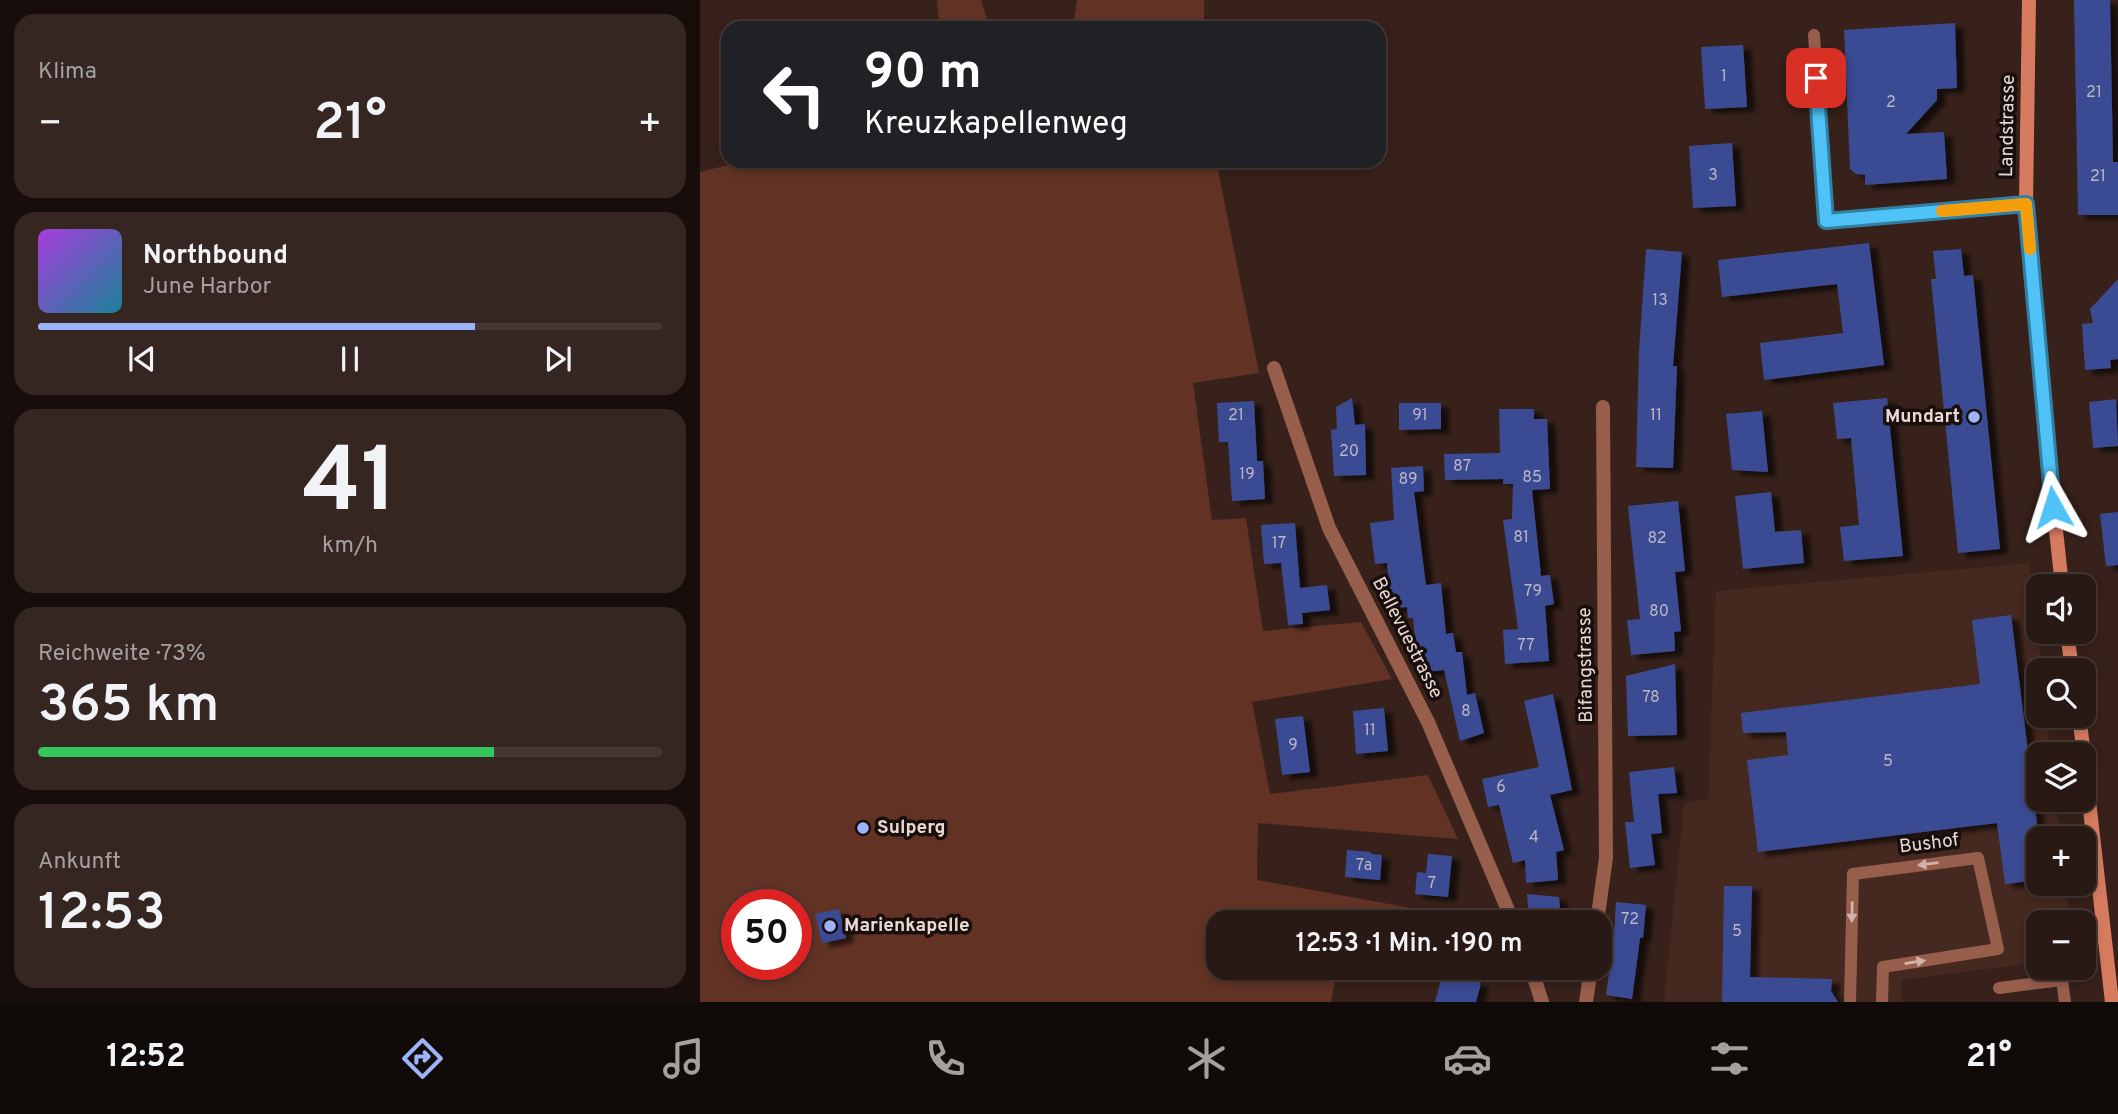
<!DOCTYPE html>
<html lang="de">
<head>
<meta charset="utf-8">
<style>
	body { margin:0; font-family:Overpass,sans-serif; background:#352622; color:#f1f3f6; height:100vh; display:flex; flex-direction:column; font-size:26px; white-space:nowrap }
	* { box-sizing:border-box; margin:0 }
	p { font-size:23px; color:#a5a0a0 }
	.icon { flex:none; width:38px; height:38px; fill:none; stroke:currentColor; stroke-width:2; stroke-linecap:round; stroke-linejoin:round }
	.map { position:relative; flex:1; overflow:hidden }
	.sheet { display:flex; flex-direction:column; gap:14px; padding:14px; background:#170e0b; width:700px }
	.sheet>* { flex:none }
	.banner { position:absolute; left:21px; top:21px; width:665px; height:147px; border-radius:21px; box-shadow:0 4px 10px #0003,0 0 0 2px #453834; background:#202124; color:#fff; overflow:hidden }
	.fabs { position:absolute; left:1326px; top:574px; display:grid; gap:14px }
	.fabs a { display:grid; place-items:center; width:70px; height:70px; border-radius:14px; background:#291914; box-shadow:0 4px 10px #0003,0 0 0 2px #453834; font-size:35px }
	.speed { position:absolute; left:21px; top:889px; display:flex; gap:14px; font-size:35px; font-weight:700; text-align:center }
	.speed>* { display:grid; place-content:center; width:91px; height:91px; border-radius:50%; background:#291914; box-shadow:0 4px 10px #0003,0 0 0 2px #453834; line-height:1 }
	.speed .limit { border:10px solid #d22; background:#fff; color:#111 }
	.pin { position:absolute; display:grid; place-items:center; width:60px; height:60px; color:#fff; margin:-30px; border-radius:14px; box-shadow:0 4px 10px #0006 }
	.me { position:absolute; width:77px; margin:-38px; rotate:354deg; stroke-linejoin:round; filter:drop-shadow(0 0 5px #0008) }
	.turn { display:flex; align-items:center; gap:24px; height:147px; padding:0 28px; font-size:32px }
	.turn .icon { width:91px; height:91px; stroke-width:2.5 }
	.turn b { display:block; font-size:49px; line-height:60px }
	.big { font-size:52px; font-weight:600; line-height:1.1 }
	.sheet .widget { flex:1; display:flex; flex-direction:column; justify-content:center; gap:10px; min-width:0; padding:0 24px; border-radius:21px; background:#352622 }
	.sheet .dial { align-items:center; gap:0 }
	.dial b { font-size:91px; line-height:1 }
	.song { display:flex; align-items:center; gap:21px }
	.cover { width:84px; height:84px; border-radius:10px; background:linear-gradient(135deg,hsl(280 70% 55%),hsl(190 70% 35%)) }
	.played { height:7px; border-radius:4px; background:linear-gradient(90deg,#9db4fd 70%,#453834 70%) }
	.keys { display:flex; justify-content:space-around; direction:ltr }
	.heat { display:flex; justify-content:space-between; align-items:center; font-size:38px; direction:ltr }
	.charge { height:10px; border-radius:5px; background:linear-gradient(90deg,#34c759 73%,#453834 0) }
	.trip { position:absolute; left:506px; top:910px; width:406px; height:70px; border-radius:21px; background:#291914; box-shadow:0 4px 10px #0003,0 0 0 2px #453834; font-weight:600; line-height:70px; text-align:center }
	.menu { display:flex; height:112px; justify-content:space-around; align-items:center; background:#100a08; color:#a5a0a0 }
	.menu .icon { width:49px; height:49px }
	.menu .active { color:#9db4fd }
	.menu b { font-size:32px; color:#f1f3f6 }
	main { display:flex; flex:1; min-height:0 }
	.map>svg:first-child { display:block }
</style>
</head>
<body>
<main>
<section class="sheet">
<div class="widget"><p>Klima</p>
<div class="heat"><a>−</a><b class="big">21°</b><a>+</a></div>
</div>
<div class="widget">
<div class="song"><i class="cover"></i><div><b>Northbound</b><p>June Harbor</p></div></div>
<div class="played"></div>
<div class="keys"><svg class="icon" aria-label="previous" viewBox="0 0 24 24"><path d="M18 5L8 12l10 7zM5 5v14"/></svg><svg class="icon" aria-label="pause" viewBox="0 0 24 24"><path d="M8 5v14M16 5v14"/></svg><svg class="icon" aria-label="next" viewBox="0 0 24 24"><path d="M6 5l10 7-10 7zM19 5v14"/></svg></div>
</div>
<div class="widget dial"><b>41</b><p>km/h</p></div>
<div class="widget"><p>Reichweite · 73%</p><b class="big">365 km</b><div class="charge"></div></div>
<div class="widget"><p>Ankunft</p><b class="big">12:53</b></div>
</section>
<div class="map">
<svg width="1418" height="1002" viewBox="0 0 1418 1002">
	<defs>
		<filter id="shadow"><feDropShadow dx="8" dy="4.5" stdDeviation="2" flood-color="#0009"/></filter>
	</defs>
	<rect width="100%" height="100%" fill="#37211a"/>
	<path fill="#45281f" d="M1329 563 1342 670H1339V716H1347L1351 754H1339V800H1356L1361 838H1339V884H1366L1370 922H1339V962L1202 980V1002H964L984 803 1008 799 1016 591Z"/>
	<g fill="#623324" fill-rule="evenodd">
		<path d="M237 0H281L290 28H240Z"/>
		<path d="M377 0H504V28H373Z"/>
		<path d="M44 161H516L559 373 493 383 512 520 546 518 563 631 661 622 692 679 552 702 570 794 728 775 758 839 558 823 557 880 727 911 724 922H518V968H637L631 1002H0V172ZM37 905H96V964H37Z"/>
	</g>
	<g fill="#3b4c93" filter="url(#shadow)">
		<path d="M1374 0H1410L1413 162H1418V215H1378Z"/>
		<path d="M1255 23 1257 88 1237 89V100L1206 134 1244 132 1247 179 1165 185V175L1156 174 1150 169 1144 30Z"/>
		<path d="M1043 45 1047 107 1005 109 1001 47Z"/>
		<path d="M1032 143 1036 206 993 208 989 146Z"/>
		<path d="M1169 243 1184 365 1064 380 1060 343 1143 333 1137 284 1022 297 1018 260Z"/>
		<path d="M946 249 982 252 973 366H977L973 468 936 467 939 351Z"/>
		<path d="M1261 249 1264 276 1273 275 1300 549 1258 553 1231 279H1236L1233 251Z"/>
		<path d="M1418 279V359L1410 360 1411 368 1385 370 1382 324 1393 323 1390 309Z"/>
		<path d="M652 398 655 425 665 424 666 475 634 476 631 430 637 429 636 407Z"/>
		<path d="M1187 398 1203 556 1144 561 1140 527 1159 525 1151 438 1137 439 1133 403Z"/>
		<path d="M1416 399 1418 446 1393 448 1389 402Z"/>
		<path d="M554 401 557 461H563L565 499 532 501 528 442H519L517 403Z"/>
		<path d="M699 403H741V429L699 430Z"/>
		<path d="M799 409H834V419H847L850 489 832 490 841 576 850 575 854 604 845 606 849 661 805 664 803 630 818 629 803 520 812 519 813 484H803V479L745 480 744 454 800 453Z"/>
		<path d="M1062 411 1068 472 1032 470 1026 414Z"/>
		<path d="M723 466 724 491 714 492 726 585 741 583 746 634 753 633 756 652H762L767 695 775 693 784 733 760 741 744 670 719 673 713 618H708L707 607 691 609 687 563 675 564 670 523 694 520 691 468Z"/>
		<path d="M1071 492 1075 532 1101 530 1104 563 1043 569 1035 496Z"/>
		<path d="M978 501 985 571 975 572 981 631 974 632 975 651 931 655 927 620 940 619 928 506Z"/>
		<path d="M1418 512V565L1406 566 1400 514Z"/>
		<path d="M595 523 600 588 627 585 630 610 602 613 603 624 588 625 581 563 564 564 561 525Z"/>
		<path d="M1311 615 1339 840V880L1305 884 1297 823 1058 852 1047 760 1088 755 1086 732 1043 733 1041 713 1280 684 1272 620Z"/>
		<path d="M975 664 977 735 928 736 926 676Z"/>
		<path d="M853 694 872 790 850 795 864 850 856 852 858 880 826 883 825 860 813 863 799 805 788 807 782 779 839 767 824 701Z"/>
		<path d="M684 708 688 751 656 754 653 711Z"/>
		<path d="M603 716 610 772 582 775 575 719Z"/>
		<path d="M974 767 977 793 958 794 962 833 951 834 955 865 930 868 925 822H934L929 772Z"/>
		<path d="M647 850 671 852V854L682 855 680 880 645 877Z"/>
		<path d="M728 854 752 856 748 897 715 894 717 872 726 873Z"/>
		<path d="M1024 886H1052L1050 977 1132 979 1131 991 1138 1002H1022Z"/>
		<path d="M827 894 859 897 861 921 829 922Z"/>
		<path d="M916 902 946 905 943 938H940L932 999 906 995 914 936Z"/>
		<path d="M139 909 146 938 122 943 115 914Z"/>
		<path d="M743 973 781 983 776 1002H735Z"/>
	</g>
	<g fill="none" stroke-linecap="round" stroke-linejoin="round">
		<g stroke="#975e4c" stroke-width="12">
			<path d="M1114 35 1126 221 1326 204"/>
			<path d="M1299 988 1362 980 1365 1002"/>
			<path d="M1150 1002 1153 874 1278 858 1298 949 1183 967 1182 1002"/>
		</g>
		<g stroke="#975e4c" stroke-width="14">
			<path d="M574 368 629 528 728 722 813 922"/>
			<path d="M897 922 906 858 903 407"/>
			<path d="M831 968 842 1002"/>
			<path d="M886 1002 891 968"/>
		</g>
		<g stroke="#d67b5f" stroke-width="14">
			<path d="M1329 0 1326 204 1345 428 1362 586"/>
			<path d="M1367 632 1372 670"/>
			<path d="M1379 716 1384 754"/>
			<path d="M1384 757 1412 1002"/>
		</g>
	</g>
	<defs><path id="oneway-solid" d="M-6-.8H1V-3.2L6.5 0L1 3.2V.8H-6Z" transform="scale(1.75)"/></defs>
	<g fill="#d0b4ab">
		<use href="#oneway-solid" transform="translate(1228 864) rotate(173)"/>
		<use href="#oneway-solid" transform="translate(1152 912) rotate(91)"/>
		<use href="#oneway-solid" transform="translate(1215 962) rotate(-9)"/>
	</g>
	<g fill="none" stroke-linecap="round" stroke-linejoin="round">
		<g stroke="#337fa1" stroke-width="18">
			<path id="route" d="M1116 78 1126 221 1326 204 1353 507"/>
		</g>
		<use href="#route" stroke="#4fc3f7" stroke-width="12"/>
		<path stroke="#f59e0b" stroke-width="12" d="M1242 211 1326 204 1330 249"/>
	</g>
	<g fill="#9db4fd" stroke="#180e0b" stroke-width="2.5">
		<circle cx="1274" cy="417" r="7"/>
		<circle cx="163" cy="828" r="7"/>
		<circle cx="130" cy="926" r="7"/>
	</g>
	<g text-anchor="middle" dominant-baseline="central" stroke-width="7" stroke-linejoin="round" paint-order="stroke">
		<g font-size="16" fill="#bdb6c4">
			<text x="1024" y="77">1</text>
			<text x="1394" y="93">21</text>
			<text x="1191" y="103">2</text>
			<text x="1013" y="176">3</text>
			<text x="1398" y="177">21</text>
			<text x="960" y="301">13</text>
			<text x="536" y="416">21</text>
			<text x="720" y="416">91</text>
			<text x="956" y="416">11</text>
			<text x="649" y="452">20</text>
			<text x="762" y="467">87</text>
			<text x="547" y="475">19</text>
			<text x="832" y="478">85</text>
			<text x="708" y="480">89</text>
			<text x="821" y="538">81</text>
			<text x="957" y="539">82</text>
			<text x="579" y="544">17</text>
			<text x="833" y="592">79</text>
			<text x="959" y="612">80</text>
			<text x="826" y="646">77</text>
			<text x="951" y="698">78</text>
			<text x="766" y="712">8</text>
			<text x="670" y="731">11</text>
			<text x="593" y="746">9</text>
			<text x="1188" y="762">5</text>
			<text x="801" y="788">6</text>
			<text x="834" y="838">4</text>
			<text x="664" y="866">7a</text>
			<text x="732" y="884">7</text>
			<text x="930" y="920">72</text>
			<text x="1037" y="932">5</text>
		</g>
		<g font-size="19" fill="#e8d9d4" stroke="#180e0b">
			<text transform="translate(1308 126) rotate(-89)">Landstrasse</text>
			<text transform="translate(707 638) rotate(63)">Bellevuestrasse</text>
			<text transform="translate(886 665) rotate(-91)">Bifangstrasse</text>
			<text transform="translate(1229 844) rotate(-7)">Bushof</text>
		</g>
		<g font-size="19" font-weight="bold" fill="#e8d9d4" stroke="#180e0b" text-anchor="start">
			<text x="1260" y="417" text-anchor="end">Mundart</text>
			<text x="177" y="828">Sulperg</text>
			<text x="144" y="926">Marienkapelle</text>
		</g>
	</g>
</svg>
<div class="fabs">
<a><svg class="icon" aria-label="sound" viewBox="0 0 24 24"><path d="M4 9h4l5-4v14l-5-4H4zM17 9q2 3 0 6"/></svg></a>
<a><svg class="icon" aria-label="search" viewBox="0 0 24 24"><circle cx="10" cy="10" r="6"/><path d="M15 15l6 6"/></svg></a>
<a><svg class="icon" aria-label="layers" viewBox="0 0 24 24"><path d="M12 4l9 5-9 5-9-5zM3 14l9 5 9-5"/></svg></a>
<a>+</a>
<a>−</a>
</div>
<div class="speed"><div class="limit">50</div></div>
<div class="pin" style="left:1116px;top:78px;background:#d93025"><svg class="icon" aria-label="arrive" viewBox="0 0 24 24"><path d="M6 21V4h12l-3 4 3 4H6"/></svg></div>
<svg class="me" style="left:1353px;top:507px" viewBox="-20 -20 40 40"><path d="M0-17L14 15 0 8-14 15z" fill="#4fc3f7" stroke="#fff" stroke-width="4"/></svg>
<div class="trip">12:53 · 1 Min. · 190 m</div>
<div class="banner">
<div class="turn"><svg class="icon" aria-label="left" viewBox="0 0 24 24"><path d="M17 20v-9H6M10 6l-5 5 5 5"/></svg><div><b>90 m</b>Kreuzkapellenweg</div></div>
</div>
</div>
</main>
<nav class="menu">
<b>12:52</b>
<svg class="icon active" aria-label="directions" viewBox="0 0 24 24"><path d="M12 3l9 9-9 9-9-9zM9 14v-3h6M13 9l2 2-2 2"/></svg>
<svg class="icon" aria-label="music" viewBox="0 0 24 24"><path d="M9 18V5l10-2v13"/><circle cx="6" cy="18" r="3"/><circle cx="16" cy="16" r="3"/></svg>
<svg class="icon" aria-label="phone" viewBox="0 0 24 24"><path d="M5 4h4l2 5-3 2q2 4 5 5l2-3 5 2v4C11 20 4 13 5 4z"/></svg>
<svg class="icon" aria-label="climate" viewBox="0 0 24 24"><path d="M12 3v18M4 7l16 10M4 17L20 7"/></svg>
<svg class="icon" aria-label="car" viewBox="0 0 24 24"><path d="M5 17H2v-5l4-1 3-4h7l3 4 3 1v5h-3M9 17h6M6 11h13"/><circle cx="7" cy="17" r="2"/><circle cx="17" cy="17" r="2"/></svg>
<svg class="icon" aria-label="filters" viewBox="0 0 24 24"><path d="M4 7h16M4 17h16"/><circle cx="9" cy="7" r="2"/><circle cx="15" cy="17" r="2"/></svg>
<b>21°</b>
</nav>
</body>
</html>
